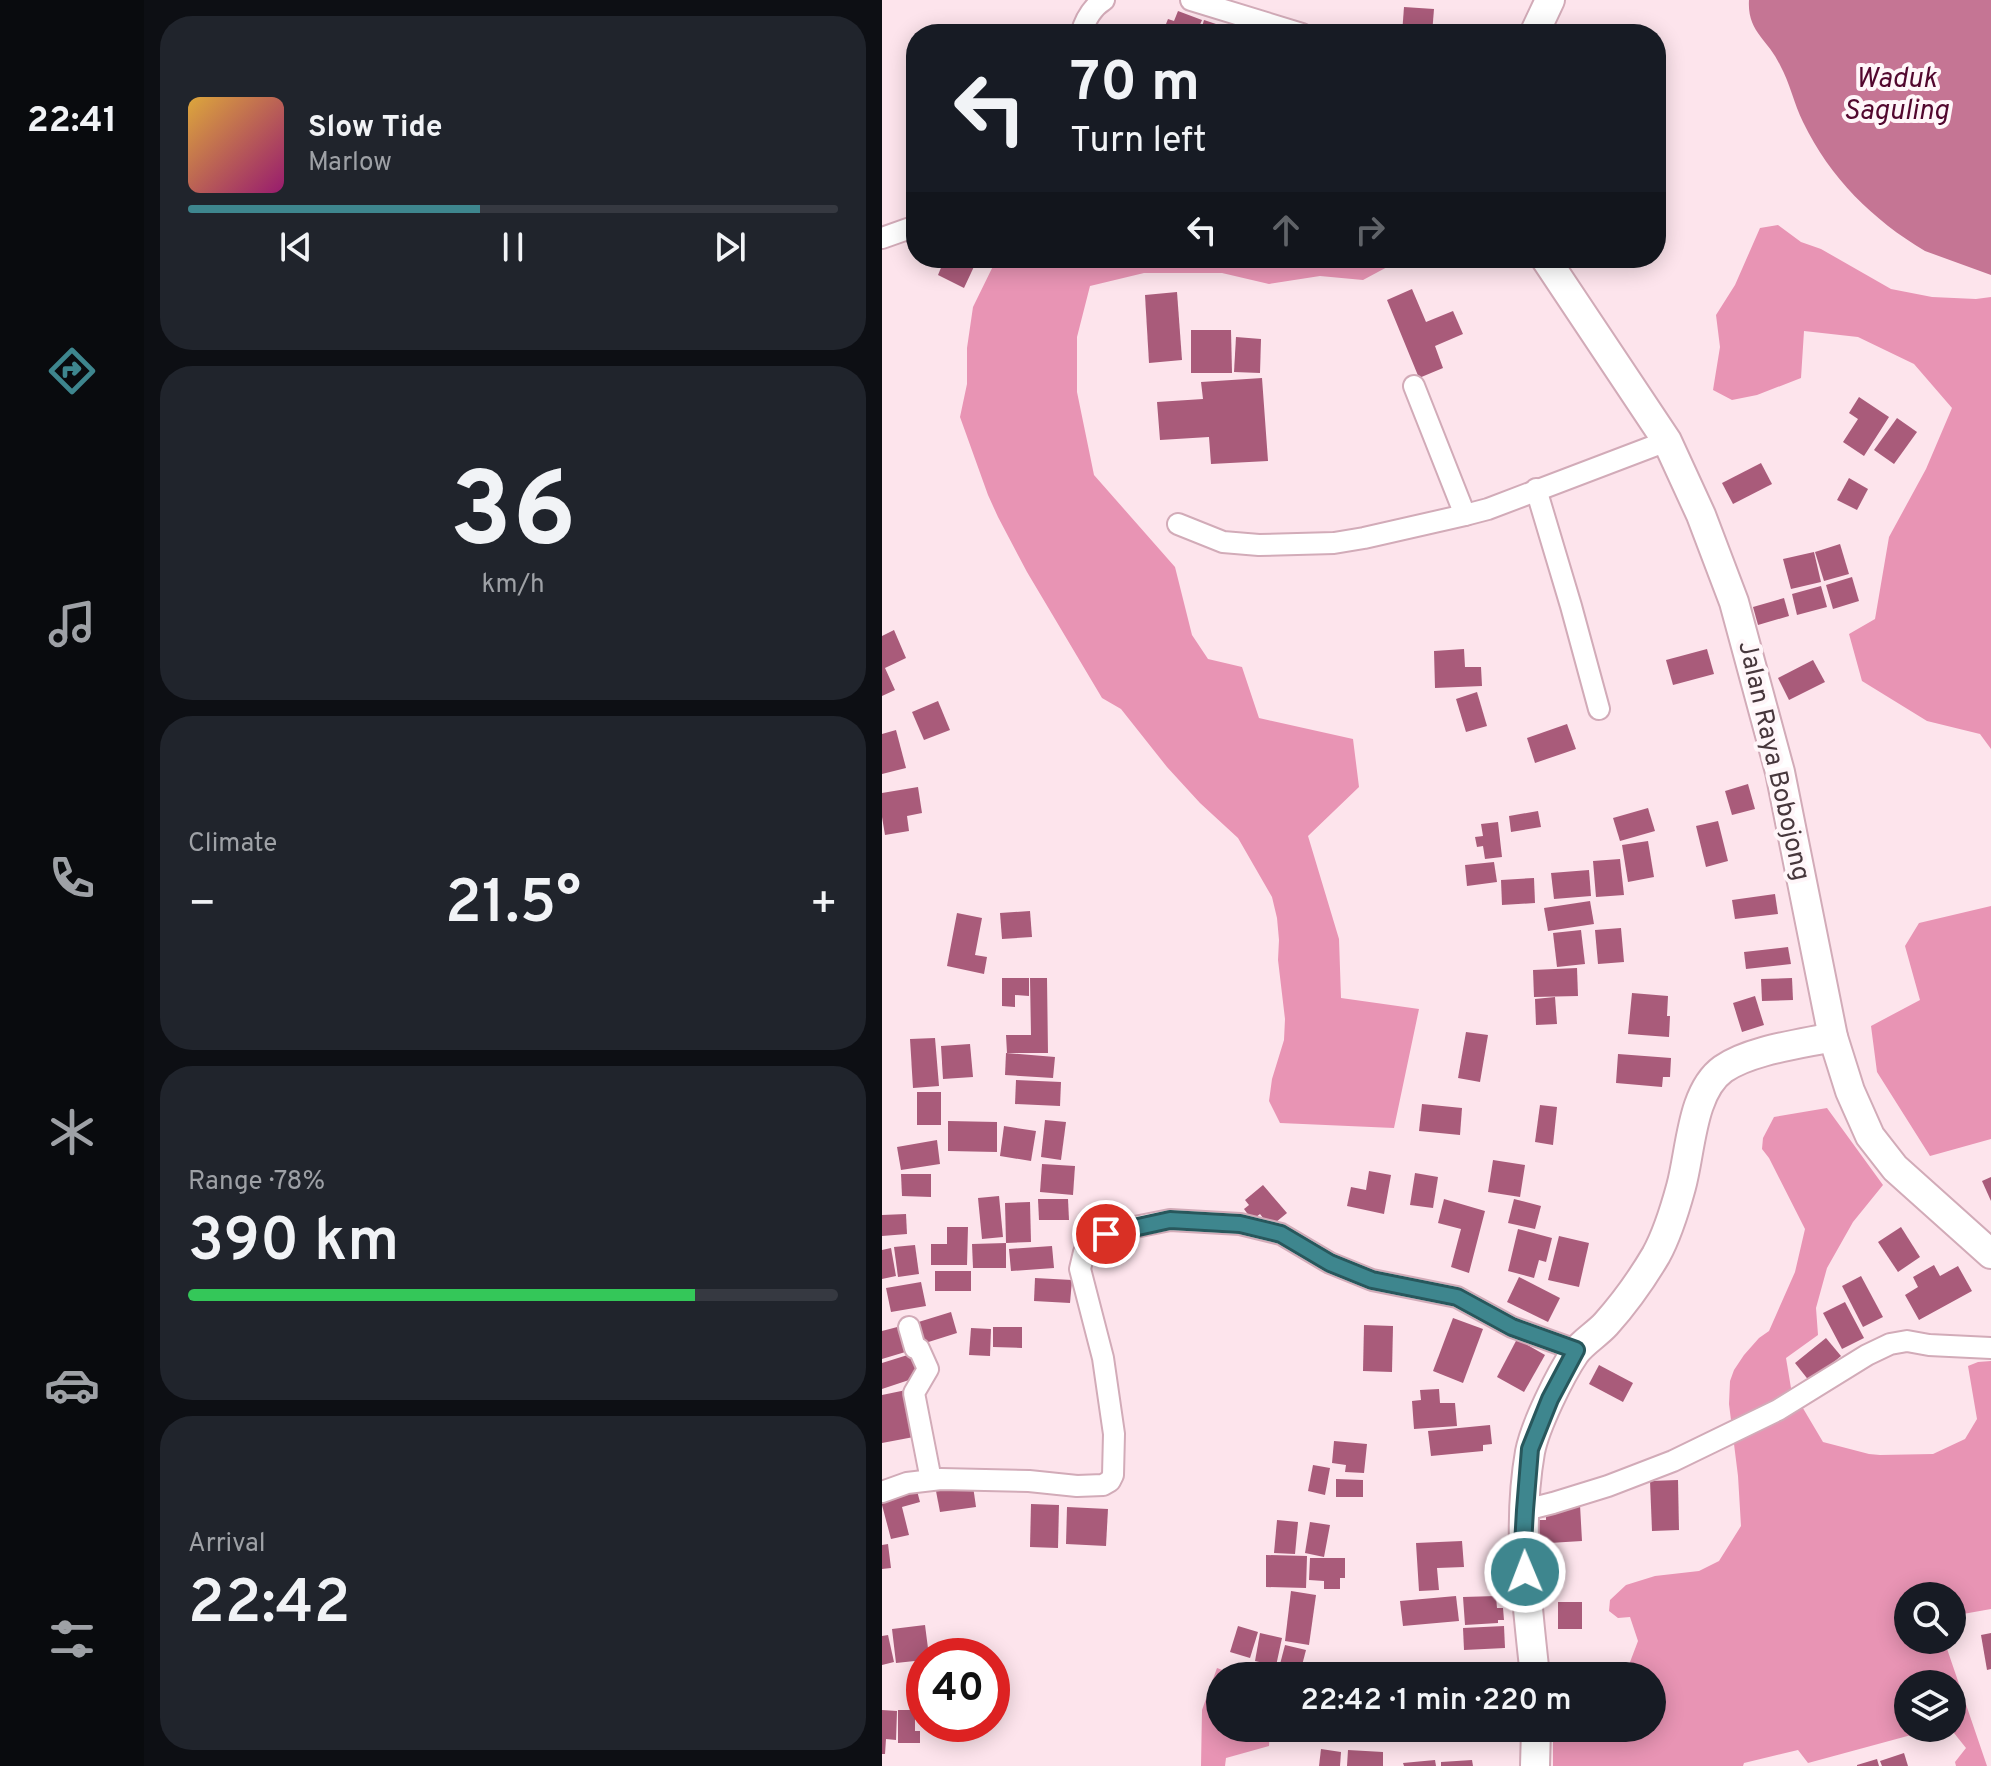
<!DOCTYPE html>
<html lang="en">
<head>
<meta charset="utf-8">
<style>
	body { margin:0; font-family:Overpass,sans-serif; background:#20242c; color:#f1f3f6; height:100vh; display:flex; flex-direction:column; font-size:30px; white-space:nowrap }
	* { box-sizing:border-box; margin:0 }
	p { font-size:26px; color:#9ea1a6 }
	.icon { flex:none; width:44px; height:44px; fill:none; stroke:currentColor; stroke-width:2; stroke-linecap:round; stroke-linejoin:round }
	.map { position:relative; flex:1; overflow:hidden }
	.panel { display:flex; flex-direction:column; gap:16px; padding:16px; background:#0d0f14; width:738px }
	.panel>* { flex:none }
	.banner { position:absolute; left:24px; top:24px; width:760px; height:244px; border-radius:32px; box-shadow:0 4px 20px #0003; background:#171b24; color:#f1f3f6; overflow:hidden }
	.controls { position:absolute; left:1012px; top:1582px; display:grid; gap:16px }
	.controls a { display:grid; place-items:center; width:72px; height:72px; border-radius:50%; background:#171b24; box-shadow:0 4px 20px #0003; font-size:40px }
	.speed { position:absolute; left:24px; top:1638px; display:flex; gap:16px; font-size:40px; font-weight:700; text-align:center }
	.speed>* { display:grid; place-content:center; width:104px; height:104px; border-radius:50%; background:#171b24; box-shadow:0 4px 20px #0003; line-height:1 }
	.speed .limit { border:12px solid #d22; background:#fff; color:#111 }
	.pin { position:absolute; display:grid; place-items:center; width:68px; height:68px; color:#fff; margin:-34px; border:4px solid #fff; border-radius:50%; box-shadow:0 2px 8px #0007 }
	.me { position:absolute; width:88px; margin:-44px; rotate:359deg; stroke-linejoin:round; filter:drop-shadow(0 0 6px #0008) }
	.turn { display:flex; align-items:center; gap:28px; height:168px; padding:0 32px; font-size:36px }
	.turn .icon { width:104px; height:104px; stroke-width:2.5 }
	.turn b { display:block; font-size:56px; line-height:68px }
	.lanes { display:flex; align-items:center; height:76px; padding:0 32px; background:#0003; justify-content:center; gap:40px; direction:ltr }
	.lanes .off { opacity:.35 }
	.big { font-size:60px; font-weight:600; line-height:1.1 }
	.panel .widget { flex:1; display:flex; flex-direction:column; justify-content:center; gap:12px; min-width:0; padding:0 28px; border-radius:32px; background:#20242c }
	.panel .dial { align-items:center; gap:0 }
	.dial b { font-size:104px; line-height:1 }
	.song { display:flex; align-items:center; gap:24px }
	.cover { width:96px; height:96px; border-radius:12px; background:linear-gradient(135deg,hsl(40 70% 55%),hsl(320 70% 35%)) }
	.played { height:8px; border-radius:4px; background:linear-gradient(90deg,#3e868e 45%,#363941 45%) }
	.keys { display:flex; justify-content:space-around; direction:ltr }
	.heat { display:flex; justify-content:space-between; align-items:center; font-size:44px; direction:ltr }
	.charge { height:12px; border-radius:6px; background:linear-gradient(90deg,#34c759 78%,#363941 0) }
	.trip { position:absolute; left:324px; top:1662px; width:460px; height:80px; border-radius:40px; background:#171b24; box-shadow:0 4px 20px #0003; font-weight:600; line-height:80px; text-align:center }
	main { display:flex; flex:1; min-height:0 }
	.tab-bar { display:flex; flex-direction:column; width:144px; justify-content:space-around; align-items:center; background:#090b0e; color:#9ea1a6 }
	.tab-bar .icon { width:56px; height:56px }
	.tab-bar .current { color:#3e868e }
	.tab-bar b { font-size:36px; color:#f1f3f6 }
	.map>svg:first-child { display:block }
</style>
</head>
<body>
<main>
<nav class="tab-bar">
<b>22:41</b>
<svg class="icon current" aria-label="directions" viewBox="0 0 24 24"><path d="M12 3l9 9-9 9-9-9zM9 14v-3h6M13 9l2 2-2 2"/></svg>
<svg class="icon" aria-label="music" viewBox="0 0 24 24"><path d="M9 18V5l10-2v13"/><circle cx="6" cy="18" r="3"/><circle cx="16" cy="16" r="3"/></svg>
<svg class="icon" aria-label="phone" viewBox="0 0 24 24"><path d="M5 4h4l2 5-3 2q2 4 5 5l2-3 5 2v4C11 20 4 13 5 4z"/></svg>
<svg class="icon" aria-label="climate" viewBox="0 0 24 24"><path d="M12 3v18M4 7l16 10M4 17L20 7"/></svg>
<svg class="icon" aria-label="car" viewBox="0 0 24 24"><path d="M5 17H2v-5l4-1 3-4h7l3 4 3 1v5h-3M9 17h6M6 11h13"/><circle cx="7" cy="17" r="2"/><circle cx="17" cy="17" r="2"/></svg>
<svg class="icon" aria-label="filters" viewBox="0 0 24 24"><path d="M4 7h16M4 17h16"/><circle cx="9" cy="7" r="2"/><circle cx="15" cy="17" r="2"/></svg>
</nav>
<section class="panel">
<div class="widget">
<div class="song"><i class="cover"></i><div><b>Slow Tide</b><p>Marlow</p></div></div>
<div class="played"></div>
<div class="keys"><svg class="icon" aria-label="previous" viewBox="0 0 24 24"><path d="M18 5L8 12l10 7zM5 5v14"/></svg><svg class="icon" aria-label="pause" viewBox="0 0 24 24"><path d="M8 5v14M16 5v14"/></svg><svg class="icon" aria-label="next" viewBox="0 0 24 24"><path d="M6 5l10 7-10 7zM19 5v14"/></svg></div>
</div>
<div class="widget dial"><b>36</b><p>km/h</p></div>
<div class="widget"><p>Climate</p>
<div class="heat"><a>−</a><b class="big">21.5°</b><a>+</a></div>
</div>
<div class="widget"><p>Range · 78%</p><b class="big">390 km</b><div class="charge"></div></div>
<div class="widget"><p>Arrival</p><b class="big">22:42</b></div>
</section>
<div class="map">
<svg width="1109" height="1766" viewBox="0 0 1109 1766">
	<rect width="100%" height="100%" fill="#fde4ec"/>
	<g fill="#e894b4">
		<path d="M896 225 919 242 939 249 1009 289 1050 297 1094 299 1109 297V749L1098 734 1045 721 980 681 967 634 993 619 1007 537 1044 469 1070 408 1032 364 976 337 922 331 919 378 875 395 850 400 831 390 838 347 834 315 853 285 878 228Z"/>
		<path d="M115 258H522L481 280 438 276 387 284 340 273H262L208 286 195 337V392L212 475 293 567 310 635 326 659 360 667 377 718 471 739 477 787 426 836 457 939 459 998 537 1009 512 1128 398 1123 387 1101 390 1079 402 1040 403 1019 396 960 397 940 395 918 390 897 356 838 318 803 285 767 239 709 220 698 145 572 116 517 106 495 78 417 85 384V348L91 307Z"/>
		<path d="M1109 906V1139L1048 1156 995 1072 989 1026 1038 1000 1023 946 1037 923Z"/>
		<path d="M945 1108 1001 1185 971 1222 945 1268 934 1308 936 1335 904 1358 909 1388 941 1442 987 1454 998 1455 1051 1454 1083 1439 1095 1419 1086 1366 1096 1362 1109 1361V1609L1081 1614 1070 1623V1596H1026V1640H1062L1105 1766H1074L1073 1762 1084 1748 1068 1728H1070V1684H1026V1728H1055L926 1763 916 1750 862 1763 861 1766H671V1728H770V1676H697L745 1670 756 1641 748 1617 736 1618 727 1611 728 1600 744 1585 773 1576 817 1571 837 1561 859 1526 856 1476 847 1404 848 1381 852 1370 862 1355 877 1338 887 1331 913 1272 923 1229 887 1158 880 1149 881 1138 892 1117Z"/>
		<path d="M335 1668 356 1676H338V1728H388L387 1746 344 1758 343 1766H319L320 1710Z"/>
	</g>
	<path fill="#c57594" d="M867 0H1109V275L1043 251C991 220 948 178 921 122 912 104 908 83 898 65 886 39 865 32 867 0Z"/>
	<g fill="#a95b7a">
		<path d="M522 7 552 9 550 34H520Z"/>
		<path d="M296 11 320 20 314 34H280L286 19 292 21Z"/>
		<path d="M322 20 352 30 351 34H318Z"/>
		<path d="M63 258H96L82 288 56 275Z"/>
		<path d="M530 289 544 322 571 311 581 334 553 346 561 368 537 378 505 300Z"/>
		<path d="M295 292 300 360 267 363 263 295Z"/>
		<path d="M309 330H349L350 373H309Z"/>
		<path d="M354 337 379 339 378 373 352 372Z"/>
		<path d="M380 378 386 461 329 464 327 437 278 440 275 402 321 399 319 382Z"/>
		<path d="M977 397 1007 417 982 456 961 442 976 419 967 413Z"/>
		<path d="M1015 418 1035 432 1012 464 992 450Z"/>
		<path d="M879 463 890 484 851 504 840 483Z"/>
		<path d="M967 478 986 489 975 510 955 500Z"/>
		<path d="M958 544 967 574 942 581 933 552Z"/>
		<path d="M932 552 939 582 909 589 901 559Z"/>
		<path d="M970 577 977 601 951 609 944 585Z"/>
		<path d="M939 586 945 607 915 615 910 594Z"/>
		<path d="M902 598 907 616 876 625 871 607Z"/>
		<path d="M12 630 24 658 3 668 13 690 0 696V636Z"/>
		<path d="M582 649 583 667H599L600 686 553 688 552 651Z"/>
		<path d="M825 649 832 674 791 685 784 660Z"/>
		<path d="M931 660 943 682 907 700 896 678Z"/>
		<path d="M595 692 605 726 584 732 574 699Z"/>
		<path d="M56 701 68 730 42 740 30 712Z"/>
		<path d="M685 724 694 749 653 763 645 738Z"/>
		<path d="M14 730 24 768 0 774V734Z"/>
		<path d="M866 784 873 809 850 815 843 791Z"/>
		<path d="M36 787 40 813 25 816 27 831 3 835 0 817V793Z"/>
		<path d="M766 808 773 831 738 841 731 818Z"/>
		<path d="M656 811 659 827 629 832 627 816Z"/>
		<path d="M836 821 846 861 824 867 814 826Z"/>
		<path d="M616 822 620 857 603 859 601 846 595 847 593 837 601 836 599 824Z"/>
		<path d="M766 841 772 877 746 882 740 845Z"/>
		<path d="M738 859 742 895 714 897 711 861Z"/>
		<path d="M612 862 615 882 585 886 583 865Z"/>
		<path d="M707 870 709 896 672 899 669 873Z"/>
		<path d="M652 878 653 903 620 905 619 880Z"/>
		<path d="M893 894 896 914 853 919 850 900Z"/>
		<path d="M708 901 712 924 666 931 662 908Z"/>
		<path d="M148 911 150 937 120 939 118 913Z"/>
		<path d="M75 913 100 918 93 955 105 957 102 974 65 966Z"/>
		<path d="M739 928 742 962 716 964 713 930Z"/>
		<path d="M699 930 703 964 675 967 671 933Z"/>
		<path d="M906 947 909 964 864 969 862 952Z"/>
		<path d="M695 968 696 996 652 997 651 970Z"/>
		<path d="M120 978H147V996L133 995V1007L120 1006Z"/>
		<path d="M148 978H165L166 1053H125L124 1035H149Z"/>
		<path d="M910 978 911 1000 880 1001 879 979Z"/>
		<path d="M750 993 786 996 785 1016H788L787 1037 746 1034Z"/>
		<path d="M873 996 882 1025 860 1032 851 1003Z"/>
		<path d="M673 997 675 1024 654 1025 653 999Z"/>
		<path d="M584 1032 606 1035 598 1082 576 1078Z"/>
		<path d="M53 1038 57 1086 31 1088 28 1039Z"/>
		<path d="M88 1044 91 1077 61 1079 59 1046Z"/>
		<path d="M124 1053 173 1057 171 1078 123 1075Z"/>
		<path d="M736 1054 789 1058 788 1077H781L780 1087 734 1083Z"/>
		<path d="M134 1080 179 1082 178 1106 133 1104Z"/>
		<rect x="35" y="1092" width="24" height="33"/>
		<path d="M540 1104 580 1108 578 1135 537 1131Z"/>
		<path d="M658 1105 675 1107 671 1145 653 1142Z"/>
		<path d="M163 1120 184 1122 179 1160 159 1157Z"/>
		<path d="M66 1121 115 1122V1152L66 1151Z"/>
		<path d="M122 1126 154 1131 149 1161 118 1156Z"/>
		<path d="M55 1140 58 1164 19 1170 15 1147Z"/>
		<path d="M611 1160 643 1165 638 1197 606 1192Z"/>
		<path d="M160 1164 193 1166 191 1195 158 1192Z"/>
		<path d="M487 1171 509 1175 502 1214 465 1206 469 1187 484 1190Z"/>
		<path d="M533 1173 556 1177 551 1208 528 1205Z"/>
		<path d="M19 1174H49V1197L20 1196Z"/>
		<path d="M1109 1177V1201L1100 1181Z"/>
		<path d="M381 1185 405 1213 388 1227 378 1214 370 1220 362 1209 367 1205 363 1200Z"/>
		<path d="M117 1196 121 1237 100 1239 96 1198Z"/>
		<path d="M156 1199H186L187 1220H157Z"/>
		<path d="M562 1199 603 1211 587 1273 569 1267 579 1229 556 1223Z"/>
		<path d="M632 1199 659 1206 653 1229 626 1223Z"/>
		<path d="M148 1202 149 1242 124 1243 123 1203Z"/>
		<path d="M24 1214 25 1234 0 1236V1215Z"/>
		<path d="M65 1227H86L85 1265H49V1244H65Z"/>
		<path d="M1019 1227 1038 1257 1016 1272 996 1242Z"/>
		<path d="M636 1229 670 1238 664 1262 657 1260 652 1278 626 1271Z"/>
		<path d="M677 1236 707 1243 697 1287 666 1280Z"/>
		<path d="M124 1243V1268H91L90 1244Z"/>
		<path d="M33 1245 37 1274 16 1277 12 1247Z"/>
		<path d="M170 1246 172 1268 129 1271 127 1249Z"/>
		<path d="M9 1248 14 1276 0 1279V1250Z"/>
		<path d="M1052 1265 1058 1276 1076 1266 1090 1291 1037 1320 1023 1295 1036 1287 1031 1277Z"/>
		<rect x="53" y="1271" width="36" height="20"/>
		<path d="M979 1276 1001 1317 981 1327 960 1286Z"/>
		<path d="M637 1277 678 1298 666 1322 625 1302Z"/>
		<path d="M153 1278 190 1280 188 1303 152 1301Z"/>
		<path d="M39 1282 44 1306 9 1312 4 1288Z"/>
		<path d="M963 1302 982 1338 960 1349 941 1313Z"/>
		<path d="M69 1312 75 1333 37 1345 30 1324Z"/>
		<path d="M571 1318 601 1329 581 1383 551 1371Z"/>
		<path d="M23 1325 30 1350 0 1359V1331Z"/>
		<path d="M482 1325 511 1326 510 1372 481 1371Z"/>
		<path d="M111 1327H140V1348L111 1347Z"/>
		<path d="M89 1328 109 1329 108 1356 87 1355Z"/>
		<path d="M944 1338 959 1356 928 1382 913 1363Z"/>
		<path d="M635 1339 663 1355 642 1392 615 1377Z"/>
		<path d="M32 1353 39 1376 0 1389V1363Z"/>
		<path d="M717 1365 751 1383 741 1402 707 1384Z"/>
		<path d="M29 1389 37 1436 0 1443V1395Z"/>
		<path d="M557 1389 558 1403H573L575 1426 532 1429 530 1401 539 1400 538 1390Z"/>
		<path d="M608 1425 610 1444 601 1445V1451L549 1456 546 1431Z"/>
		<path d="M452 1441 485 1444 482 1473 463 1472 464 1465 450 1463Z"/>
		<path d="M431 1465 448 1468 443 1495 426 1491Z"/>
		<path d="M454 1479 481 1480V1497H454Z"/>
		<path d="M796 1480 797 1530 770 1531 768 1481Z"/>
		<path d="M91 1486 94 1507 58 1512 54 1491Z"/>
		<path d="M34 1487 38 1502 20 1507 27 1535 9 1539 0 1505V1496Z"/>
		<path d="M149 1504 177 1505 176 1548 148 1547Z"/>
		<path d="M698 1505 700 1541 651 1544 650 1520H664V1507Z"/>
		<path d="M185 1507 226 1509 224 1546 184 1544Z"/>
		<path d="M395 1520 416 1522 413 1554 392 1553Z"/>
		<path d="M428 1522 448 1525 442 1557 423 1553Z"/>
		<path d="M580 1541 582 1567 555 1568 557 1590 537 1591 534 1543Z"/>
		<path d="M6 1544 9 1568 0 1569V1545Z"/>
		<path d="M384 1555 425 1556 424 1588 384 1587Z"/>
		<path d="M428 1558H463V1578H458V1589H442V1581L427 1580Z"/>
		<path d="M409 1591 434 1595 427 1645 403 1641Z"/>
		<path d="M574 1596 577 1621 521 1626 518 1601Z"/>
		<path d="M614 1596 615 1608H621L622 1620H616V1623L583 1625 581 1597Z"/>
		<rect x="676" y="1602" width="24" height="27"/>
		<path d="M43 1625 47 1656H42V1660L14 1663 10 1629Z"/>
		<path d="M356 1626 376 1632 368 1658 348 1652Z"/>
		<path d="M622 1626 623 1648 582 1650 581 1628Z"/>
		<path d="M378 1633 400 1638 394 1666 373 1661Z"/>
		<path d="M1109 1633V1669L1105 1670 1099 1635Z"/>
		<path d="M6 1635 12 1662 0 1665V1636Z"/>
		<path d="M403 1645 424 1650 418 1673 397 1668Z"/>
		<path d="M0 1710 15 1711 14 1740 4 1739 3 1754H0Z"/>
		<path d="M16 1710H33V1731H38V1743H16Z"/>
		<path d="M439 1749 459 1752 458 1766H437Z"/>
		<path d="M466 1750 501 1752V1766H465Z"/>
		<path d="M1022 1753 1026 1766H1000L998 1761Z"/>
		<path d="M995 1759 997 1766H975V1765Z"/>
		<path d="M553 1760 554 1766H522L521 1763Z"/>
		<path d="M590 1760 591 1766H559V1762Z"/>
	</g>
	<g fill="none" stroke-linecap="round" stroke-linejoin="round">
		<g stroke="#d2abb8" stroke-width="24">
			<g id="street">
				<path d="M309 0 420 34"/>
				<path d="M199 34C203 20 209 8 222 0"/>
				<path d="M0 238 34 226"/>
				<path d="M532 386 583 515 606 509 785 441"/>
				<path d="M654 489 689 606 717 709"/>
				<path d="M296 524 341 542 377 545 452 543 482 538 583 515"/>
				<path d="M27 1327 33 1348 37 1349 46 1369 32 1393 49 1480"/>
				<path d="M0 1492 25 1483 59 1479 147 1481 195 1486 221 1485 228 1481 231 1475 232 1434 221 1358 198 1269 202 1252 212 1241 224 1234 248 1228 288 1220 358 1224 399 1234 448 1263 490 1280 575 1297 630 1327 694 1350"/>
				<path d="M643 1510 671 1503 726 1486 791 1461 896 1410 985 1355 1008 1344 1025 1341 1047 1345 1109 1348"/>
			</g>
		</g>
		<g stroke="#d2abb8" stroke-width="32">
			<g id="secondary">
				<path d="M652 34 668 0"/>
				<path d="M663 258 785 441 819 515 852 602 898 772 951 1037 968 1091 988 1136 1013 1168 1109 1254"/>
				<path d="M653 1676C645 1602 635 1526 648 1452 653 1426 678 1375 693 1353 701 1342 715 1334 724 1324 741 1305 761 1277 774 1255 785 1235 793 1209 799 1187 809 1151 809 1092 841 1069 868 1050 919 1044 951 1037"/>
				<path d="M653 1766 654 1728"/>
			</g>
		</g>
		<use href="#street" stroke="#fff" stroke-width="20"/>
		<use href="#secondary" stroke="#fff" stroke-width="28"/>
	</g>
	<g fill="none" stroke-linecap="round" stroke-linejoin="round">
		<g stroke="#28575c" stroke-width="20">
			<path id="route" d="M224 1234 288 1220 358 1224 399 1234 448 1263 490 1280 575 1297 630 1327 694 1350 668 1399 648 1449 643 1510 641 1545 643 1572"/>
		</g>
		<use href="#route" stroke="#3e868e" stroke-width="14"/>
	</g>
	<g text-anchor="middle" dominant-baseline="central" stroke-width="8" stroke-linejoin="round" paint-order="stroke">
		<g font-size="26" fill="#47373c" stroke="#fff6f9">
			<text transform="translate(891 761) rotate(77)">Jalan Raya Bobojong</text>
		</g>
		<g font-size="28" font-style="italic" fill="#52072e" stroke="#fff6f9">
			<text x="1014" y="80">Waduk<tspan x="1014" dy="32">Saguling</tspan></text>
		</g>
	</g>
</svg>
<div class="controls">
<a><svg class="icon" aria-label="search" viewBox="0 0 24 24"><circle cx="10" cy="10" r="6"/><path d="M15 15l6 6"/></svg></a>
<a><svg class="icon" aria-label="layers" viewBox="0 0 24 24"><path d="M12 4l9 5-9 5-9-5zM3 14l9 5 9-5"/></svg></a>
</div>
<div class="speed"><div class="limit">40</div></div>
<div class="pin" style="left:224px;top:1234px;background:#d93025"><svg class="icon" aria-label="arrive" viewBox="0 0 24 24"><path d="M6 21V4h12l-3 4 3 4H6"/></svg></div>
<svg class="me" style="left:643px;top:1572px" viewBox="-20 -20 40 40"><circle r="17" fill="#3e868e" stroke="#fff" stroke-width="3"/><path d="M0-11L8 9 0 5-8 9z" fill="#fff"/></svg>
<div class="trip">22:42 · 1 min · 220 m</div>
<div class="banner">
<div class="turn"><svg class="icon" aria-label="left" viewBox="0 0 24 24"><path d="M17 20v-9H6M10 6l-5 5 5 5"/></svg><div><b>70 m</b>Turn left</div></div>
<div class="lanes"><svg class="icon" aria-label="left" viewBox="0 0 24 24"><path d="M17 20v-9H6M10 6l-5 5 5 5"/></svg><svg class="icon off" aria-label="ahead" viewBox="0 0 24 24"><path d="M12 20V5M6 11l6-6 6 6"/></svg><svg class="icon off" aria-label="right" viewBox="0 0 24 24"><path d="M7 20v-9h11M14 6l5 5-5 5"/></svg></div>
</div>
</div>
</main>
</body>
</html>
